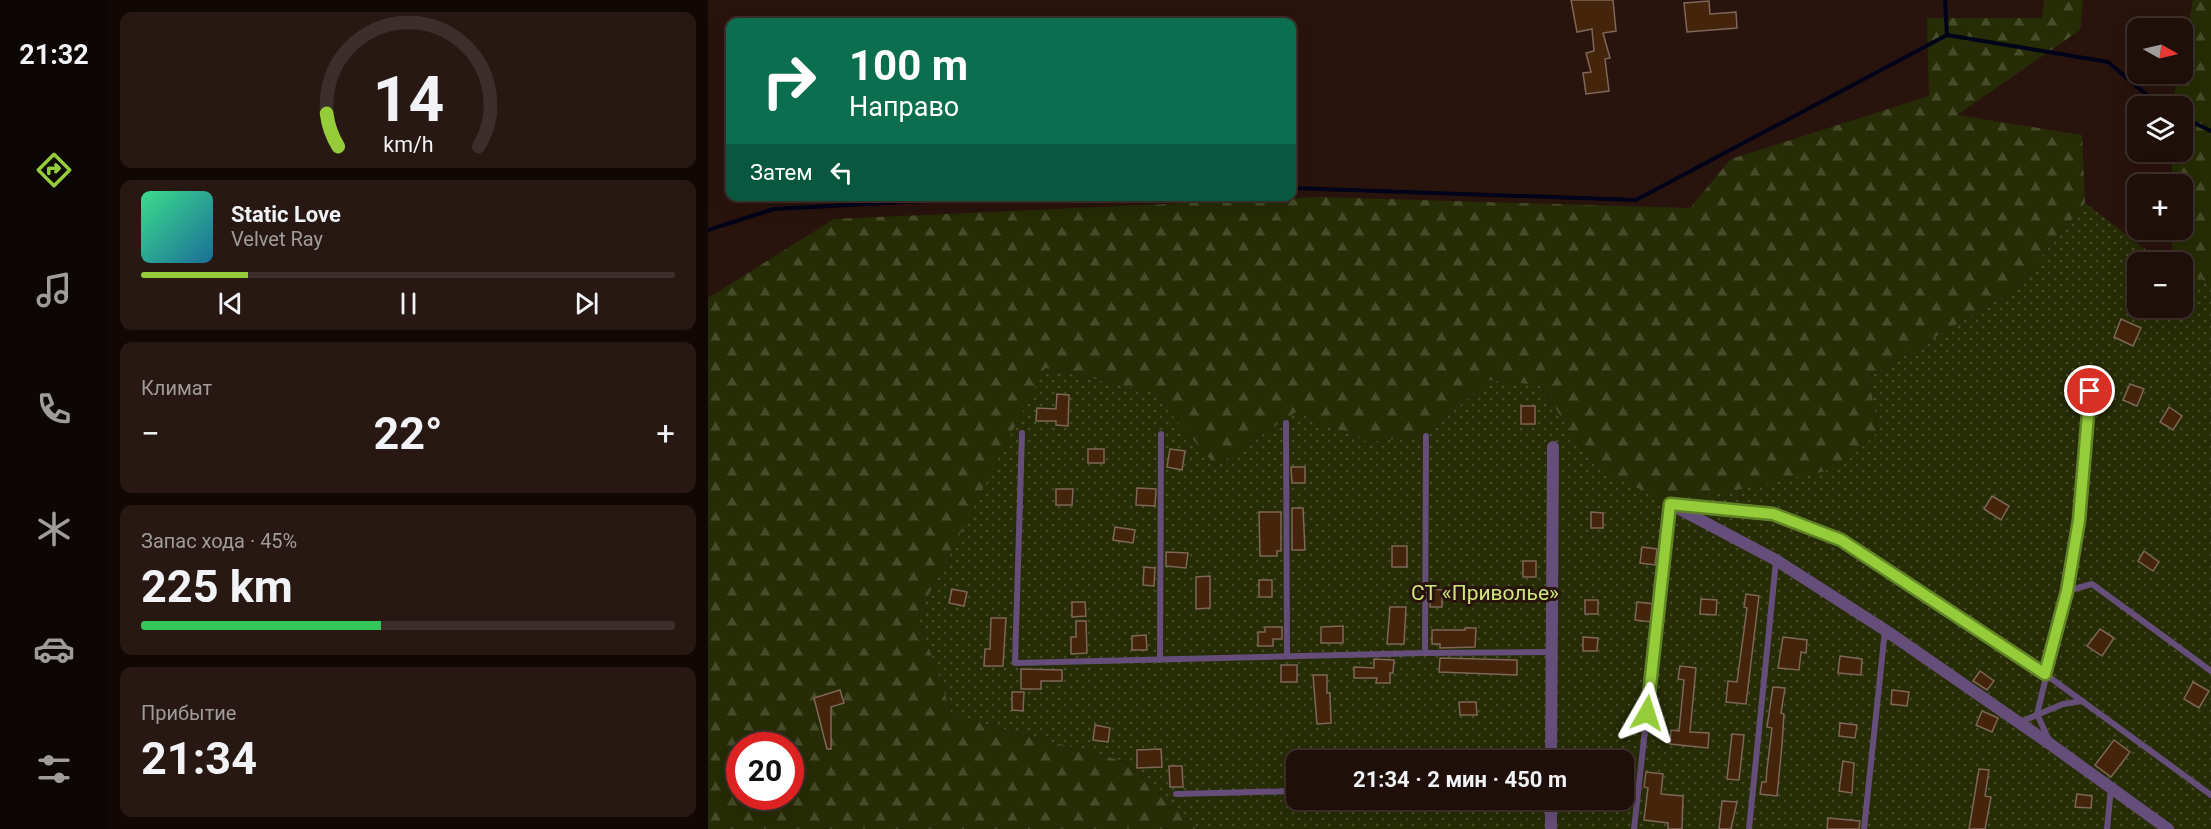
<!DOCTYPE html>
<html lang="ru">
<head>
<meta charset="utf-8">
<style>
	body { margin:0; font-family:Roboto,sans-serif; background:#271813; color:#f1f3f6; height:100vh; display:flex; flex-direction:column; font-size:22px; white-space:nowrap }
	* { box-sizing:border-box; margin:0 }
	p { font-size:20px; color:#a19c9c }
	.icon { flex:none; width:33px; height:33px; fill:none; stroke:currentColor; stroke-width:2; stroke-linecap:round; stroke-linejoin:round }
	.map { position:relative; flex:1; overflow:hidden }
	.side { display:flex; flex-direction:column; gap:12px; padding:12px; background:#110806; width:600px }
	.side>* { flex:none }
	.guide { position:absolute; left:18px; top:18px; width:570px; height:183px; border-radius:12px; box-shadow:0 6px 24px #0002,0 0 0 2px #3c2f2b; background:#0b6e4f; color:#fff; overflow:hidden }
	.needle { width:39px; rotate:98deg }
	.fabs { position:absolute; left:1419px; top:18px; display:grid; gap:12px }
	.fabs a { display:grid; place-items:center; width:66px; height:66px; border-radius:12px; background:#1f0f0a; box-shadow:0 6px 24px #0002,0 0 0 2px #3c2f2b; font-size:30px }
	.speed { position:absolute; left:18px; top:732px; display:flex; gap:12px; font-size:30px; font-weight:700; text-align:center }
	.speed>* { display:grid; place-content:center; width:78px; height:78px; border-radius:50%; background:#1f0f0a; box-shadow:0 6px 24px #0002,0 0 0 2px #3c2f2b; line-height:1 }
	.speed .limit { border:9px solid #d22; background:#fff; color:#111 }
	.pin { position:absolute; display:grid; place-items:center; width:51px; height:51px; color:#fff; margin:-26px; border:3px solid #fff; border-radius:50%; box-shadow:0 2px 6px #0007 }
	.me { position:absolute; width:66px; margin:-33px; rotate:6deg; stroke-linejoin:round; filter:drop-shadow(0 0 4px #0008) }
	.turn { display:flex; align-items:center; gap:21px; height:126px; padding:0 24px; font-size:27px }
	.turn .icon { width:78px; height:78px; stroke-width:2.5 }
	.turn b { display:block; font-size:42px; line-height:51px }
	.then { display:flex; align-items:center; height:57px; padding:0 24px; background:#0003; gap:12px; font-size:22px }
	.big { font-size:45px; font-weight:700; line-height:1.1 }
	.side .card { flex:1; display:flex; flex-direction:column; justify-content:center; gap:9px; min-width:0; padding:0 21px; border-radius:12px; background:#271813 }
	.side .dial { align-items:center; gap:0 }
	.dial svg { height:156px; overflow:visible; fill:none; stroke:#3c2f2b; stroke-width:7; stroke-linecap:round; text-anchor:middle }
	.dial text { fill:#f1f3f6; stroke:none }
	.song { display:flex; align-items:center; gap:18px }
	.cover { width:72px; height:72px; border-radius:9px; background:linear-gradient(135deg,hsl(150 70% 55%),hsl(200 70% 35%)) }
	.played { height:6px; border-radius:3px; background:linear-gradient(90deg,#95cc3a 20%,#3c2f2b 20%) }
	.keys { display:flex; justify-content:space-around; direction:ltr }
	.heat { display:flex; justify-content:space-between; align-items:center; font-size:33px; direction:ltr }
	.charge { height:9px; border-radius:4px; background:linear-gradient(90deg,#34c759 45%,#3c2f2b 0) }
	.trip { position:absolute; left:578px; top:750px; width:348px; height:60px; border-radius:12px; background:#1f0f0a; box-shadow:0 6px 24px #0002,0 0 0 2px #3c2f2b; font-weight:700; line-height:60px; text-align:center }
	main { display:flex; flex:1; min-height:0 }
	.tabs { display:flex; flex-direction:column; width:108px; justify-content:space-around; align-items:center; background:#0c0604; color:#a19c9c }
	.tabs .icon { width:42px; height:42px }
	.tabs .current { color:#95cc3a }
	.tabs b { font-size:27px; color:#f1f3f6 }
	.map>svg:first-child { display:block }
</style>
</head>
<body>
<main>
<nav class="tabs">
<b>21:32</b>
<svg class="icon current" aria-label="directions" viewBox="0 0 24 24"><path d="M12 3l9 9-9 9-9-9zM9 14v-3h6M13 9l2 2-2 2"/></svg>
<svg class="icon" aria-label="music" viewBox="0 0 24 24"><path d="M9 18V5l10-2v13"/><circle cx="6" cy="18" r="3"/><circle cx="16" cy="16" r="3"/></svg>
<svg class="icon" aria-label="phone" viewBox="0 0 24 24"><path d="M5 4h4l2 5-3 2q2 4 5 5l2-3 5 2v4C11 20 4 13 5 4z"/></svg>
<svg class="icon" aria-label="climate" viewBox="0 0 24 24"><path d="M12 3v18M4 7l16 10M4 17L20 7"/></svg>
<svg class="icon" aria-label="car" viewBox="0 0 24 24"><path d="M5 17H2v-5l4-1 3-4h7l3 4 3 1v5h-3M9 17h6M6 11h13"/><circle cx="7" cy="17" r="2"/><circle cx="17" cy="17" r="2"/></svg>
<svg class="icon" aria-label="filters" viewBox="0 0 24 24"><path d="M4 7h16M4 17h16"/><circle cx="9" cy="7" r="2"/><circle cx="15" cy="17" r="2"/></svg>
</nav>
<section class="side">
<div class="card dial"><svg viewBox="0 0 100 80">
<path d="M14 69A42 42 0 1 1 86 69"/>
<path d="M14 69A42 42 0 0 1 8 52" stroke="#95cc3a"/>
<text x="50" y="56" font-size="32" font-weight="700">14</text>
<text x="50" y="72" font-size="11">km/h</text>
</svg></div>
<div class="card">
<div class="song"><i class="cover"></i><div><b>Static Love</b><p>Velvet Ray</p></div></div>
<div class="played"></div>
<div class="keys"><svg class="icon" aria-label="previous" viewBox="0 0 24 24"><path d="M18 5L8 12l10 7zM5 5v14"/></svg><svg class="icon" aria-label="pause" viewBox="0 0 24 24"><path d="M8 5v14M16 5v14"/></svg><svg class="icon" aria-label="next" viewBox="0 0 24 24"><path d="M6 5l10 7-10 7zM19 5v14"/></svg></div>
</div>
<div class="card"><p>Климат</p>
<div class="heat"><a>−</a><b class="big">22°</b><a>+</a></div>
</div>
<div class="card"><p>Запас хода · 45%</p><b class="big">225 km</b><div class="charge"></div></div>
<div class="card"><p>Прибытие</p><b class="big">21:34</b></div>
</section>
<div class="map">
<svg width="1503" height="829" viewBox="0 0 1503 829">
	<defs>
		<pattern id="grass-dots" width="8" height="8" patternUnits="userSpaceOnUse" patternTransform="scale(1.5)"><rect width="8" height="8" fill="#262c05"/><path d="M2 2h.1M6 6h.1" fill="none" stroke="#464b29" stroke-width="1.8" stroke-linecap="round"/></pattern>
		<pattern id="forest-firs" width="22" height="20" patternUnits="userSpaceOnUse" patternTransform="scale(1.5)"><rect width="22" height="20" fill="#262c05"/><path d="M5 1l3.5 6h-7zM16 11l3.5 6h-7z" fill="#464b29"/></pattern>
	</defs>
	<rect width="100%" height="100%" fill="#29140d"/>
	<path fill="url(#grass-dots)" fill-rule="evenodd" d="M1377 203 1454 262H1430V308H1474L1475 273 1503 283V829H490L415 761 244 715 210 616 336 368 444 392 508 466 588 412 660 442 718 436 780 380 831 385 889 468 1170 432 1161 377 1307 289ZM588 760H915V800H588Z"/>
	<g fill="url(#forest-firs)" fill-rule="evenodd">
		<path d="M1336 0H1375L1372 30 1249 115 1374 135 1377 203 1307 289 1161 377 1170 432 1132 468 962 504 889 468 831 385 780 380 718 436 660 442 588 412 508 466 444 392 337 368 210 616 244 715 415 761 490 829H0V298L126 219 611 197 982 208 1023 159 1221 96 1219 18H1334ZM32 746H82V796H32Z"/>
		<path d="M1485 0H1503V283L1475 273 1474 262H1464V230H1474V184H1464V152H1474V106H1465V102L1470 74H1474L1475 53Z"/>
	</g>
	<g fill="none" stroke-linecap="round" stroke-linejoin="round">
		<g stroke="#000319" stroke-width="4">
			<path d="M1237 0 1239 35"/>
			<path d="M1474 117 1503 131"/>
			<path d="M584 188 928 200 1239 35 1400 62 1452 106"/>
			<path d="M0 230 66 209 309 196"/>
		</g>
	</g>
	<g fill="#44240b" stroke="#7e6758" stroke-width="1.5">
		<path d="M863 0H905L908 31 895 33 902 58 897 59 901 91 878 94 875 73 883 72 878 53 886 51 884 29 869 32Z"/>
		<path d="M1001 1 1002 14 1028 12 1029 28 979 32 976 3Z"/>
		<path d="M1413 319 1433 328 1425 346 1406 337Z"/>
		<path d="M1422 384 1436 389 1429 406 1415 400Z"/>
		<path d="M349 394 361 395 360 426 348 425V421H328L329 408 348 409Z"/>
		<rect x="813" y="406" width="14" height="18"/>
		<path d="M1461 407 1474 416 1465 430 1452 422Z"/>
		<rect x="380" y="449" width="16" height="14"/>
		<path d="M462 449 477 451 474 470 459 467Z"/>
		<path d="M583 467H597V483H584Z"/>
		<path d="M429 488 448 489 447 506 428 505Z"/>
		<path d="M348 489H365L364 505H348Z"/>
		<path d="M1284 496 1301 506 1293 520 1276 509Z"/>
		<path d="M584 508H595L597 550H584Z"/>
		<path d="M551 512H573V551H569V556H552Z"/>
		<path d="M883 512 895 513V528H883Z"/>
		<path d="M407 527 427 530 425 543 405 540Z"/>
		<rect x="684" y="546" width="15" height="21"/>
		<path d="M934 547 949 549 947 565 932 563Z"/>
		<path d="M1436 551 1451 562 1445 571 1430 561Z"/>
		<path d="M458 552 480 553 478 568 458 566Z"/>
		<rect x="815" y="561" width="13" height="16"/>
		<path d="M436 567 447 568 446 586 435 585Z"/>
		<path d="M502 576V608L488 609V577Z"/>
		<rect x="551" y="580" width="13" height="17"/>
		<path d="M244 589 259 592 256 606 241 603Z"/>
		<path d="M723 589 734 590V607H722Z"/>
		<path d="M1038 594 1051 596 1038 704 1018 702 1020 681 1029 682 1039 608 1036 607Z"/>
		<path d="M993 599 1009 600 1008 615 992 614Z"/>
		<rect x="877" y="600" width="13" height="14"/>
		<path d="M364 602H377L378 616 364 617Z"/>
		<path d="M929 602 946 604 944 622 927 620Z"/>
		<path d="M682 607H698L696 644H679Z"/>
		<path d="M283 618H298L295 666H276L277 649H282Z"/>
		<path d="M368 621H378L379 653 363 654V637H368Z"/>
		<path d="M635 626V643H613V627Z"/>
		<path d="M557 627H574V639H565V646H550V632H557Z"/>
		<path d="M757 628H768L767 647 732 648V644H724V630H757Z"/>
		<path d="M1392 629 1406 638 1394 656 1379 646Z"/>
		<path d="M438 635 439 650H424V636Z"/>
		<path d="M875 637 890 638 889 651H875Z"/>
		<path d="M1075 637 1099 640 1098 653 1093 652 1091 670 1070 668Z"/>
		<path d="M1132 656 1154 659 1153 675 1130 673Z"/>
		<path d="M732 658 809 660V675L731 672Z"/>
		<path d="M666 659 686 660 685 673H682V683H668L669 678H646V667L666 668Z"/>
		<rect x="573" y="665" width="16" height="17"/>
		<path d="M972 666 988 668 982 732 1001 733 1000 748 962 744 963 730 971 731 976 680 970 679Z"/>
		<path d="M313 669 354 670V681H333V689H313Z"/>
		<path d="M1272 671 1286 681 1279 690 1265 681Z"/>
		<path d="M605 675H619V693H622L623 723 609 724Z"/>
		<path d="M1485 682 1501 691 1491 708 1476 699Z"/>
		<path d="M1065 687 1077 688 1073 713 1076 714 1074 745 1069 796 1052 794 1054 782H1058L1059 769 1064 728 1059 727Z"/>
		<path d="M132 690 136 703 123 707V749H119L106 698Z"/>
		<path d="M1184 690 1201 692 1199 706 1183 704Z"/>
		<path d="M304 692H316L315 711 304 710Z"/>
		<path d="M751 702H768L769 715H752Z"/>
		<path d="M1274 711 1290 718 1284 732 1268 725Z"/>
		<path d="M1132 723 1149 725 1147 738 1131 736Z"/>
		<path d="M387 725 402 728 400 742 385 740Z"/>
		<path d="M1024 734 1036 735 1031 780 1019 779Z"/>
		<path d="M1406 740 1422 752 1403 777 1387 765Z"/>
		<path d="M453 749 454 767 429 768V750Z"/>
		<path d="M1135 761 1146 763 1144 793 1131 791Z"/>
		<path d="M461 766H474L475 787H462Z"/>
		<path d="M1271 769 1281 770 1277 796 1283 797 1277 829H1261Z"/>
		<path d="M938 772 955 774 953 794 975 796 974 829H960V823L936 820 940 788 936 787Z"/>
		<path d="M1369 794 1384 796 1383 808 1367 807Z"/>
		<path d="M1014 801 1029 802 1023 829H1011Z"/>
		<path d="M1120 818 1152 821 1151 829H1119Z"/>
	</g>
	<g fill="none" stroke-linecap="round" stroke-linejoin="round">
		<g stroke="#654e79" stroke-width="6">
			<path d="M578 423 579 656"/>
			<path d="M314 433 307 663 717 653"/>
			<path d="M718 436 717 653 844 652"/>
			<path d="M971 504 1065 514 1133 540 1337 674 1503 795"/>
			<path d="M1359 591 1384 584 1503 671"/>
			<path d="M452 660 453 434"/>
			<path d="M1312 722 1355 704 1375 701"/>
			<path d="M1341 740 1329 714 1359 591 1371 520 1382 391"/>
			<path d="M468 794 588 791"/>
			<path d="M926 829 962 505"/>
			<path d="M1041 829 1068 561"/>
			<path d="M1156 829 1177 630"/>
			<path d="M1399 829 1403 788"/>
		</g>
		<g stroke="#654e79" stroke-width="12">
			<path d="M962 504 1068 560 1177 630 1342 744 1460 829"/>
			<path d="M843 760 845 447"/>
			<path d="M843 800V829"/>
		</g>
	</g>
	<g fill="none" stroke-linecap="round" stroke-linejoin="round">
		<g stroke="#618526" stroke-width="15">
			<path id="route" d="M939 713 962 504 1065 514 1133 540 1337 674 1359 591 1371 520 1382 391"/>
		</g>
		<use href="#route" stroke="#95cc3a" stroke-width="10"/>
	</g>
	<g text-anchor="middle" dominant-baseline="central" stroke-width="6" stroke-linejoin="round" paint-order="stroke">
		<g font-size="21" fill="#cfe57d" stroke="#29140d">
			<text x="777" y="593">СТ «Приволье»</text>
		</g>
	</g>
</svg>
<div class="fabs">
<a><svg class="needle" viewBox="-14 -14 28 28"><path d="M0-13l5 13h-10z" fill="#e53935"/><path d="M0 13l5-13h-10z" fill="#a19c9c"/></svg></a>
<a><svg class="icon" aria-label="layers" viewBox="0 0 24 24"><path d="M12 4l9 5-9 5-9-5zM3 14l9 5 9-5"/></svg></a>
<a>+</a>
<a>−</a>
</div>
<div class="speed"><div class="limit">20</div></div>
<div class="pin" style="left:1382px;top:391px;background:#d93025"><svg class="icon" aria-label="arrive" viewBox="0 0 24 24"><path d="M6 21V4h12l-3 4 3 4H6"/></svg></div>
<svg class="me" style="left:939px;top:713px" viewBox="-20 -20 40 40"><path d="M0-17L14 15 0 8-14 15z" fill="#95cc3a" stroke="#fff" stroke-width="4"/></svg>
<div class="trip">21:34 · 2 мин · 450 m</div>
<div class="guide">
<div class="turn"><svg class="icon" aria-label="right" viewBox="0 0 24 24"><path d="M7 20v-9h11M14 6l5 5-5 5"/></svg><div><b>100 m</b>Направо</div></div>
<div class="then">Затем<svg class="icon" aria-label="left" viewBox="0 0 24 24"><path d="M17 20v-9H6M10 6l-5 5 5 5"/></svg></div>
</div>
</div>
</main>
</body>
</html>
